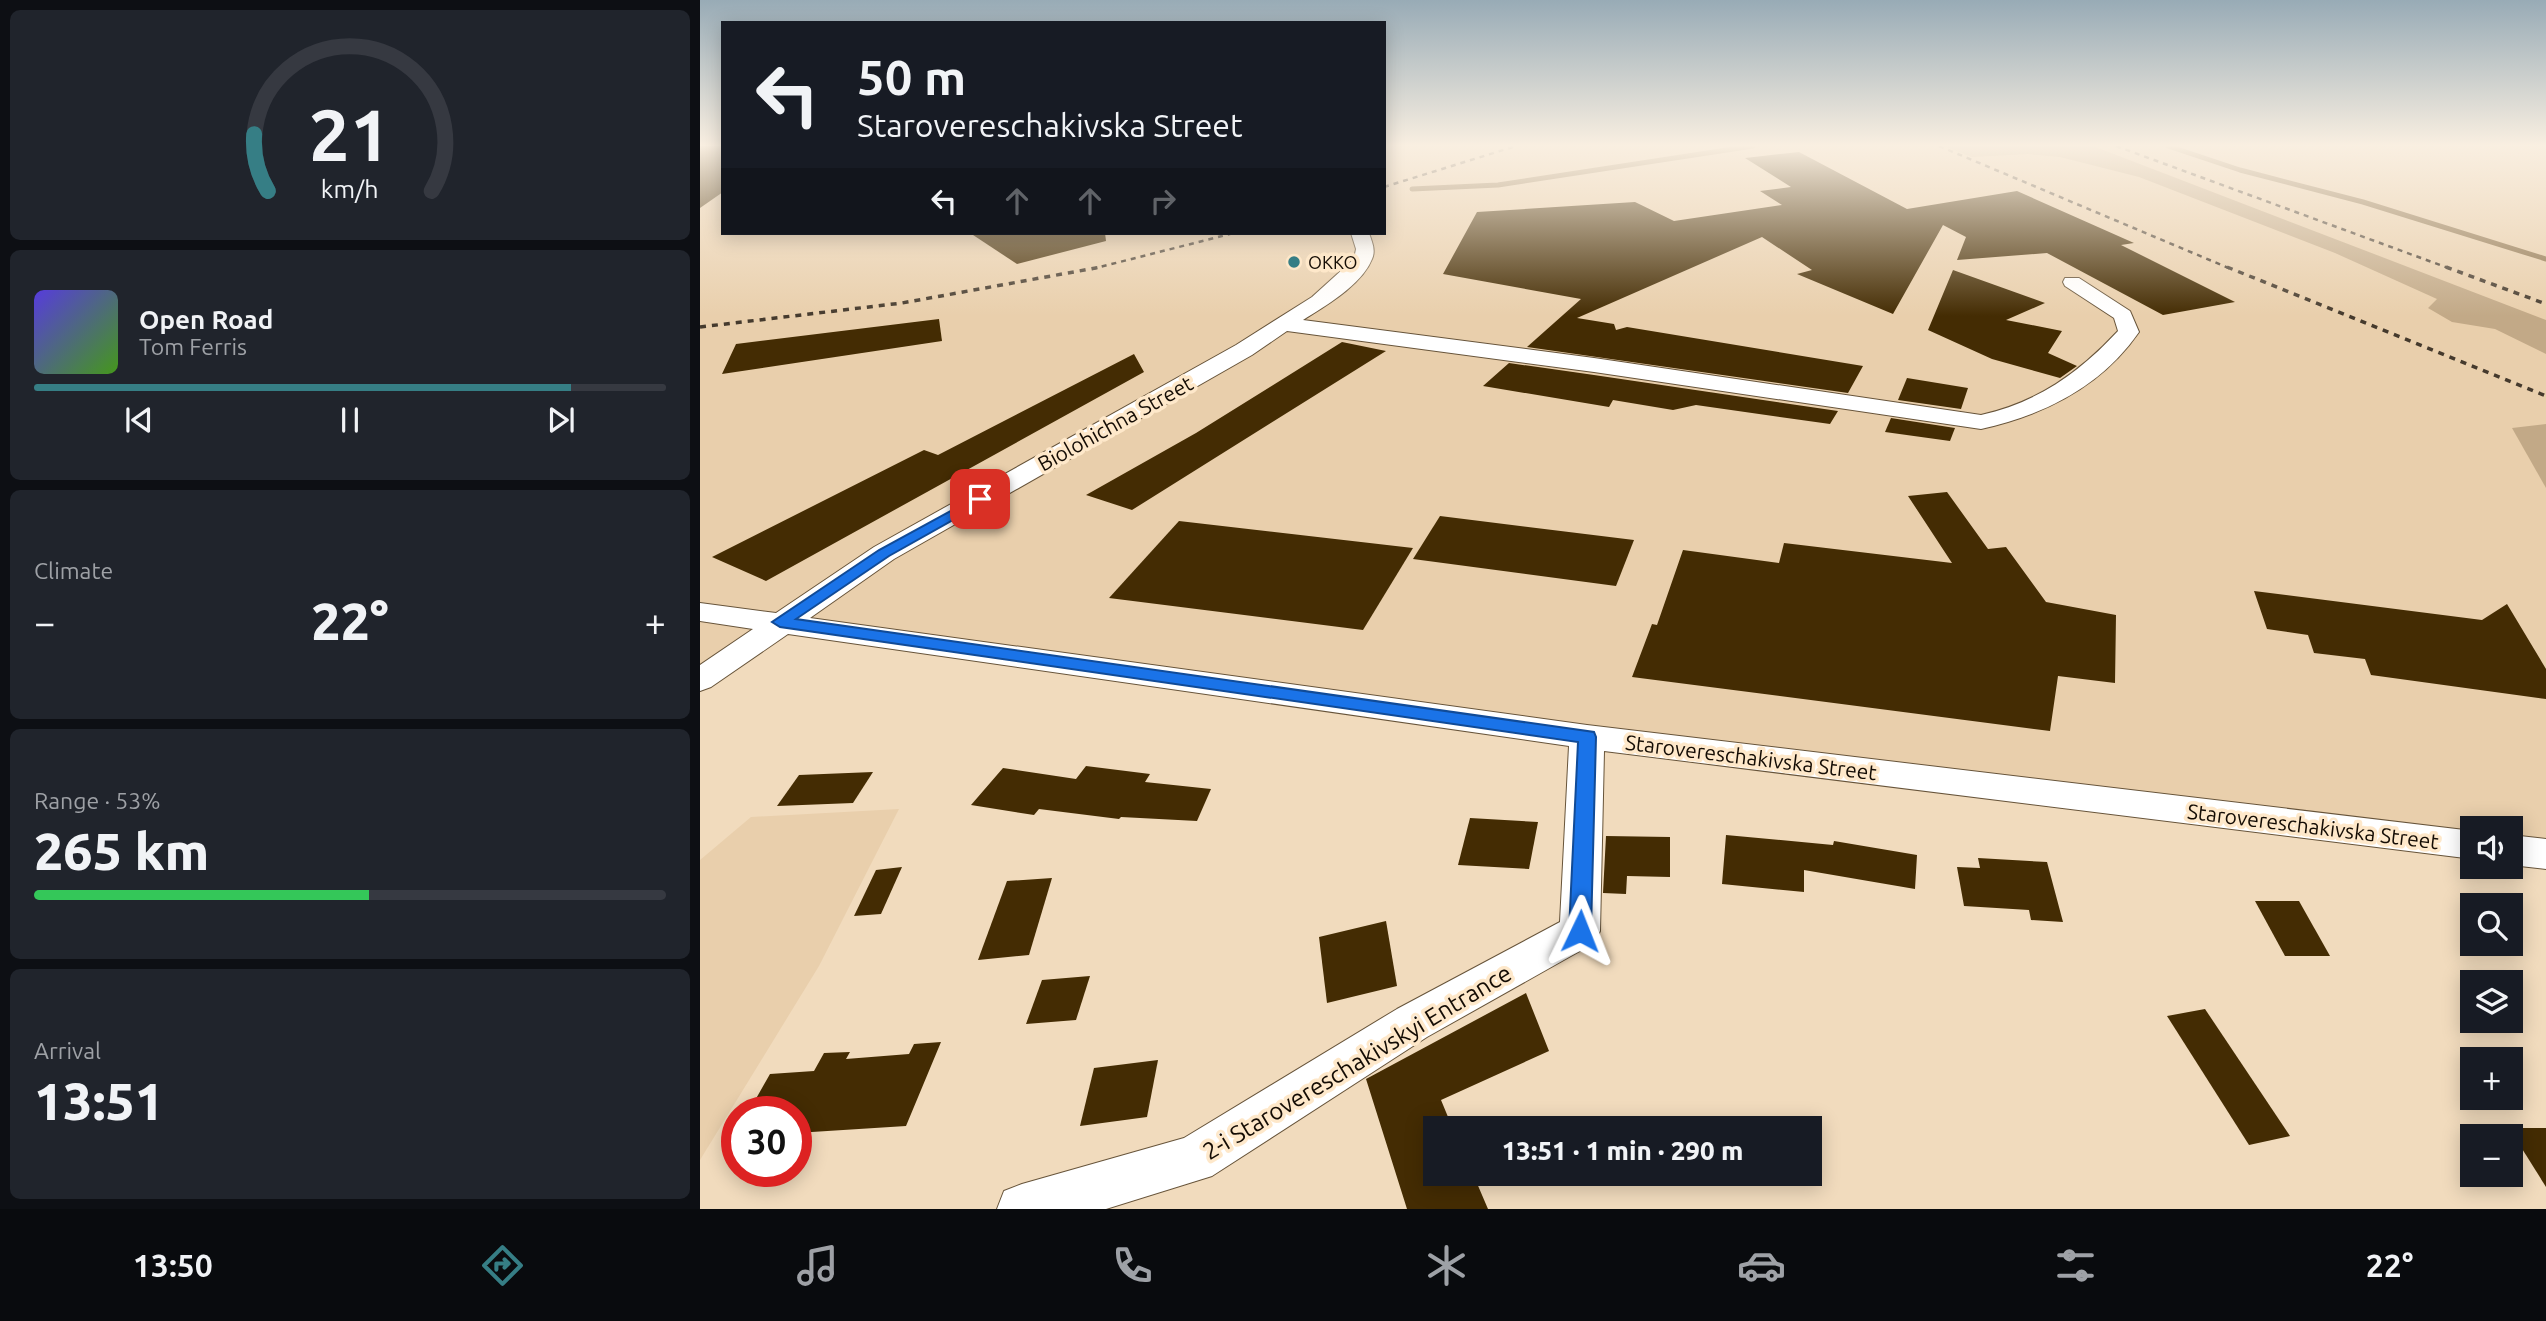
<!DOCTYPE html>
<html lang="en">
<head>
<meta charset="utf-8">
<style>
	body { margin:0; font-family:Ubuntu,sans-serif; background:#20242c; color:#f1f3f6; height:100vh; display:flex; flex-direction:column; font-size:26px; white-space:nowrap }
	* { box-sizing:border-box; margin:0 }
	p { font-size:23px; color:#9ea1a6 }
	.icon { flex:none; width:38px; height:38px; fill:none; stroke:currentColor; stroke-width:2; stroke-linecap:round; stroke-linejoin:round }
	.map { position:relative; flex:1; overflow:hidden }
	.details { display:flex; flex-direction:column; gap:10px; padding:10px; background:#0d0f14; width:700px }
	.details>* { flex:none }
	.hud { position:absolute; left:21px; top:21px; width:665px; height:214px; border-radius:0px; box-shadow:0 4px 18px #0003; background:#171b24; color:#f1f3f6; overflow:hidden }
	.tools { position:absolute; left:1760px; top:816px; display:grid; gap:14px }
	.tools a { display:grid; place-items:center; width:63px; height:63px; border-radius:0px; background:#171b24; box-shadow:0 4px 18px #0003; font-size:35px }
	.speed { position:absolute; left:21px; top:1096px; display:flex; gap:14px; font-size:35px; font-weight:700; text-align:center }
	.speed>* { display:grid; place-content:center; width:91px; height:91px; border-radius:50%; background:#171b24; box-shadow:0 4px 18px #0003; line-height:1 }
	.speed .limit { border:10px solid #d22; background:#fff; color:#111 }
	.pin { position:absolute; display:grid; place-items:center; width:60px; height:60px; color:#fff; margin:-30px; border-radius:14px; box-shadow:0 4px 10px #0006 }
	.me { position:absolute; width:77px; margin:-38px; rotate:2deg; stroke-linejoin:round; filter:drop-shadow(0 0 5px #0008) }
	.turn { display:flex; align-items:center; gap:24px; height:147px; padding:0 21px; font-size:32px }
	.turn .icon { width:91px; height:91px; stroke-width:2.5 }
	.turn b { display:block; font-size:49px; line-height:60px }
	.lanes { display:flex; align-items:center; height:66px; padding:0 21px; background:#0003; justify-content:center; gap:35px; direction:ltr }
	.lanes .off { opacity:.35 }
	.big { font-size:52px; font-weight:800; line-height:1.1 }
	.details .widget { flex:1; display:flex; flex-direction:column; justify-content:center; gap:10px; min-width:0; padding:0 24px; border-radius:10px; background:#20242c }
	.details .dial { align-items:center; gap:0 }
	.dial svg { height:182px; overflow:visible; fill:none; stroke:#363941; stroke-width:7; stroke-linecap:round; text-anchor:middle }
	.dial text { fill:#f1f3f6; stroke:none }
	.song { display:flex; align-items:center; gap:21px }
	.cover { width:84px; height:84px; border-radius:10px; background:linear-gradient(135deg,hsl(250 70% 55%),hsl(100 70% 35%)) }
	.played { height:7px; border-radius:4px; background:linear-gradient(90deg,#367e85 85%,#363941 85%) }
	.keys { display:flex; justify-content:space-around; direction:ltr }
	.heat { display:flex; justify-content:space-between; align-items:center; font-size:38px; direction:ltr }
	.charge { height:10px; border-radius:5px; background:linear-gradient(90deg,#34c759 53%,#363941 0) }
	.trip { position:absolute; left:723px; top:1116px; width:399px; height:70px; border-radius:0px; background:#171b24; box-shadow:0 4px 18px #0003; font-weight:800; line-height:70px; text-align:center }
	.dock { display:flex; height:112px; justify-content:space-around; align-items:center; background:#090b0e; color:#9ea1a6 }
	.dock .icon { width:49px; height:49px }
	.dock .selected { color:#367e85 }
	.dock b { font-size:32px; color:#f1f3f6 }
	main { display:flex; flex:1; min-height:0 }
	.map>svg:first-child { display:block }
</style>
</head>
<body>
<main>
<section class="details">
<div class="widget dial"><svg viewBox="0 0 100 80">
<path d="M14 69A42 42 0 1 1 86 69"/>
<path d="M14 69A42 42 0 0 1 8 44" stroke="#367e85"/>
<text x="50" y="56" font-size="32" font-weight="700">21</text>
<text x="50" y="72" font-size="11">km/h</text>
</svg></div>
<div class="widget">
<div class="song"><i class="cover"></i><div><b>Open Road</b><p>Tom Ferris</p></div></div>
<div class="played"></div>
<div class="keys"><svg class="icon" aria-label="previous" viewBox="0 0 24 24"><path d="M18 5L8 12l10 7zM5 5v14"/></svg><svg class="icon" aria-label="pause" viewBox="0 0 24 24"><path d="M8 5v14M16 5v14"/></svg><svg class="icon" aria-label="next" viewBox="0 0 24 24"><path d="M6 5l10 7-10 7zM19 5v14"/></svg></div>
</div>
<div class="widget"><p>Climate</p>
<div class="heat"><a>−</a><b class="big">22°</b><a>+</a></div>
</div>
<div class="widget"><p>Range · 53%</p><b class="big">265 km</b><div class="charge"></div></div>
<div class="widget"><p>Arrival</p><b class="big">13:51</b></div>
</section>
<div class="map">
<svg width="1846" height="1209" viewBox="0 0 1846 1209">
	<rect width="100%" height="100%" fill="#f1dbbd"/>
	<g fill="#e9cfac">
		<path d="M0 146H23V233H684V146H1846V853L1811 849V828H1773V844L81 622 0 680Z"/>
		<path d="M199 809 119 966 0 1160V860L51 817Z"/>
	</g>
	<g fill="#c2a987">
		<path d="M1243 146H1393L1846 320V354L1795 329 1752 322 1728 308 1737 299 1635 253 1439 177 1360 157 1328 154 1272 157Z"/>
		<path d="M1846 424V488L1812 428Z"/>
	</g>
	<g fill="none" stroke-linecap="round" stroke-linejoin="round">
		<g stroke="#8d724b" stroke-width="5">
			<path d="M1468 146 1540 170 1663 202 1846 259"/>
			<path d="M712 189 798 185 1053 146"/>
		</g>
	</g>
	<g fill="#442c03">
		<path d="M0 146H23V192L0 208Z"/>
		<path d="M1099 152 1207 209 1317 191 1434 243 1421 245 1535 302 1463 315 1347 253 1257 260 1266 237 1243 225 1193 314 1097 274 1112 270 1062 237 877 318 914 324 916 330 927 327 1163 366 1148 393 827 347 881 299 743 274 777 212 935 202 974 221 1082 205 1060 191 1091 187 1045 158Z"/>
		<path d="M270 233H405L406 241 317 264Z"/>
		<path d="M1253 270 1345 303 1306 320 1362 331 1348 353 1377 366 1360 378 1292 359 1228 330Z"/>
		<path d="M239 319 242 341 22 374 36 344Z"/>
		<path d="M642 342 686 351 432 510 386 495 496 433Z"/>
		<path d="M434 354 444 372 66 581 12 557 224 450 238 455Z"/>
		<path d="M809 363 894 375 1138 411 1130 424 996 405 973 410 913 400 909 407 783 386Z"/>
		<path d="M1207 378 1268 388 1261 409 1198 400Z"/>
		<path d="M1191 418 1255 428 1250 441 1185 432Z"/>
		<path d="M1247 492 1288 549 1306 547 1346 602 1416 615 1415 683 1358 676 1350 731 932 677 952 624 957 625 983 550 1079 563 1084 543 1252 563 1208 496Z"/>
		<path d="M740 516 934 540 916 586 713 559Z"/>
		<path d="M479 521 713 548 663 630 409 598Z"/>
		<path d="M1554 591 1782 620 1807 604 1846 669V699L1671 675 1665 659 1614 653 1608 635 1567 629Z"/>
		<path d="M386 766 450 774 445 782 511 789 497 821 421 817 419 819 339 809 334 815 271 805 303 768 376 779Z"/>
		<path d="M173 772 153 803 77 806 99 775Z"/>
		<path d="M770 818 838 822 829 869 758 865Z"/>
		<path d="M1026 835 1133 845 1134 841 1217 855 1215 889 1104 870V892L1022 884Z"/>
		<path d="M906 836 970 837V877L927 876 926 894 903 893Z"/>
		<path d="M1278 858 1347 862 1363 922 1331 920 1329 910 1264 906 1257 867 1280 868Z"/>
		<path d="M202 867 181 914 154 916 176 870Z"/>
		<path d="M352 878 329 955 278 960 307 881Z"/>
		<path d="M1555 901H1599L1630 956H1585Z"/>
		<path d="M686 921 697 986 627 1003 619 937Z"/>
		<path d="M390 976 376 1020 326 1024 342 980Z"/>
		<path d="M826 993 849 1051 741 1100 753 1129H735V1174H773L788 1209H707L666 1079Z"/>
		<path d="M1505 1009 1590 1136 1549 1145 1467 1016Z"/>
		<path d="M241 1042 206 1126 96 1133V1111H49L70 1074 114 1071 124 1053 150 1052 146 1059 209 1054 214 1044Z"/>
		<path d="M458 1060 447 1117 380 1126 394 1068Z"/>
		<path d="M1809 1128H1846V1187Z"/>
	</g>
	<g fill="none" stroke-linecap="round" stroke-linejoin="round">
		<g stroke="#67543a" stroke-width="2">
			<g id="minor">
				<path d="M651 233H669C672 242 676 250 672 259 662 285 625 306 603 320L894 358 1281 415C1338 402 1379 373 1418 331L1414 318 1365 286 1363 282 1365 278H1379L1430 311 1439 332C1401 387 1344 415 1281 429L894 372 587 331 552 355 194 559 110 618 887 725 1773 831V859L904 751 900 931 894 943 727 1037 512 1176 406 1209H297L304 1191 322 1184 484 1138 697 1009 860 922 869 746 88 634 11 687 0 691V665L53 629 0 621V603L76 613 174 547 536 345 612 297 654 259 656 249Z"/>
				<path d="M1811 835 1846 839V869L1811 865Z"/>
			</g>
		</g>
		<use href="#minor" fill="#fff" fill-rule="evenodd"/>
		<g stroke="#453a2d" stroke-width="2.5" stroke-dasharray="5 5" stroke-linecap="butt">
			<path d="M1239 146 1531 269"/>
			<path d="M1416 146 1751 269"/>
			<path d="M684 187 816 146"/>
			<path d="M392 269 534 233"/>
		</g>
		<g stroke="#453a2d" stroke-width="3.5" stroke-dasharray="6 6" stroke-linecap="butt">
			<path d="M1527 267 1846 396"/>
			<path d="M1746 267 1846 304"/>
			<path d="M0 327 202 303 401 267"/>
		</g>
	</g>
	<linearGradient id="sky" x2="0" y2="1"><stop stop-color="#98abb6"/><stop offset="0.46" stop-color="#f9efe1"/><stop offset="1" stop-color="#f9efe1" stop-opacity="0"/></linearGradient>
	<rect width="1846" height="316" fill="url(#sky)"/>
	<path fill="#1a73e8" stroke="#114b97" stroke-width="2" d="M280 495 285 496V502L189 556 96 619 894 732 896 737 891 931 888 938 880 940 873 938 869 931 878 742 80 627 72 622 179 550Z"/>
	<circle fill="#367e85" stroke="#fee8ca" stroke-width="2.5" cx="594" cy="262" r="7"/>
	<g text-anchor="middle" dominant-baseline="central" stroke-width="7" stroke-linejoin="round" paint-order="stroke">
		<g font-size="18" fill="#140c04" stroke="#fee8ca" text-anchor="start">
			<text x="608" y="262">OKKO</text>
		</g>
		<g font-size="21" fill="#140c04" stroke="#fee8ca">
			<text transform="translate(415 423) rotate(-29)">Biolohichna Street</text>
			<text transform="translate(1051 757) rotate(7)">Starovereschakivska Street</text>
			<text transform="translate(1613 826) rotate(7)">Starovereschakivska Street</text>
		</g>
		<g font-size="24" fill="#140c04" stroke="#fee8ca">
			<text transform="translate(657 1062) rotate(-31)">2-i Starovereschakivskyi Entrance</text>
		</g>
	</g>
</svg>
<div class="tools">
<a><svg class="icon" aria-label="sound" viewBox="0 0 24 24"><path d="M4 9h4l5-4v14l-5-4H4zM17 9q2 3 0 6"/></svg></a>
<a><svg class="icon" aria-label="search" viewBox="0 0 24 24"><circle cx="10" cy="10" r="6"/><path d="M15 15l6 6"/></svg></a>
<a><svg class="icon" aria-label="layers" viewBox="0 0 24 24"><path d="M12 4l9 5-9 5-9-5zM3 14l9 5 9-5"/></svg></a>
<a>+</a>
<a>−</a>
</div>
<div class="speed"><div class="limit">30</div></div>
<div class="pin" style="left:280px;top:499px;background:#d93025"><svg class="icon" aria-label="arrive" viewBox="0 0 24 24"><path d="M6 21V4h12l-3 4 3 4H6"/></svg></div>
<svg class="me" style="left:880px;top:931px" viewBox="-20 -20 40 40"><path d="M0-17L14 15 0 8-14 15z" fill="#1a73e8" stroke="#fff" stroke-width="4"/></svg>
<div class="trip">13:51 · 1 min · 290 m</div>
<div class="hud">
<div class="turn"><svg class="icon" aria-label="left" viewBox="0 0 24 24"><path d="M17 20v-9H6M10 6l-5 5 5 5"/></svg><div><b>50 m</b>Starovereschakivska Street</div></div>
<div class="lanes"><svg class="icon" aria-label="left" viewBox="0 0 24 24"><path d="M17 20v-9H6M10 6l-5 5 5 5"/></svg><svg class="icon off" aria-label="ahead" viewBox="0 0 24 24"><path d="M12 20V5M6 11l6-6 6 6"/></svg><svg class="icon off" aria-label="ahead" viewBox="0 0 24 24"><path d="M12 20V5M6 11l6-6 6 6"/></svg><svg class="icon off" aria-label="right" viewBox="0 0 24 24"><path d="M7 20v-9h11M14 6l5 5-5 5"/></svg></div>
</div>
</div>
</main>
<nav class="dock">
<b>13:50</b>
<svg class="icon selected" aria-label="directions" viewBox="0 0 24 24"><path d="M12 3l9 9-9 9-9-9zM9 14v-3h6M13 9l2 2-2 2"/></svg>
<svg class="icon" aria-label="music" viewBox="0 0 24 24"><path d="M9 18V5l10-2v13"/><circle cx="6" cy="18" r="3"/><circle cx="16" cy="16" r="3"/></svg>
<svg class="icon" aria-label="phone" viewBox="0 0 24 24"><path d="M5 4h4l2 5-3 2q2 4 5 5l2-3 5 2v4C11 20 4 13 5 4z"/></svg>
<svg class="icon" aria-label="climate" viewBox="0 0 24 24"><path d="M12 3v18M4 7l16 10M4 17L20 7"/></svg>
<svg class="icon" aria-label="car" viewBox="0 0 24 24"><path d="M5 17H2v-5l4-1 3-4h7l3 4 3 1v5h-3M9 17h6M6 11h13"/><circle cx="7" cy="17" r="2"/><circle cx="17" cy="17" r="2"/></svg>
<svg class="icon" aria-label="filters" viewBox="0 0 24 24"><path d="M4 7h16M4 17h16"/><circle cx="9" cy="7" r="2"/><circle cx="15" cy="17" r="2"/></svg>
<b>22°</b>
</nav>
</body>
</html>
